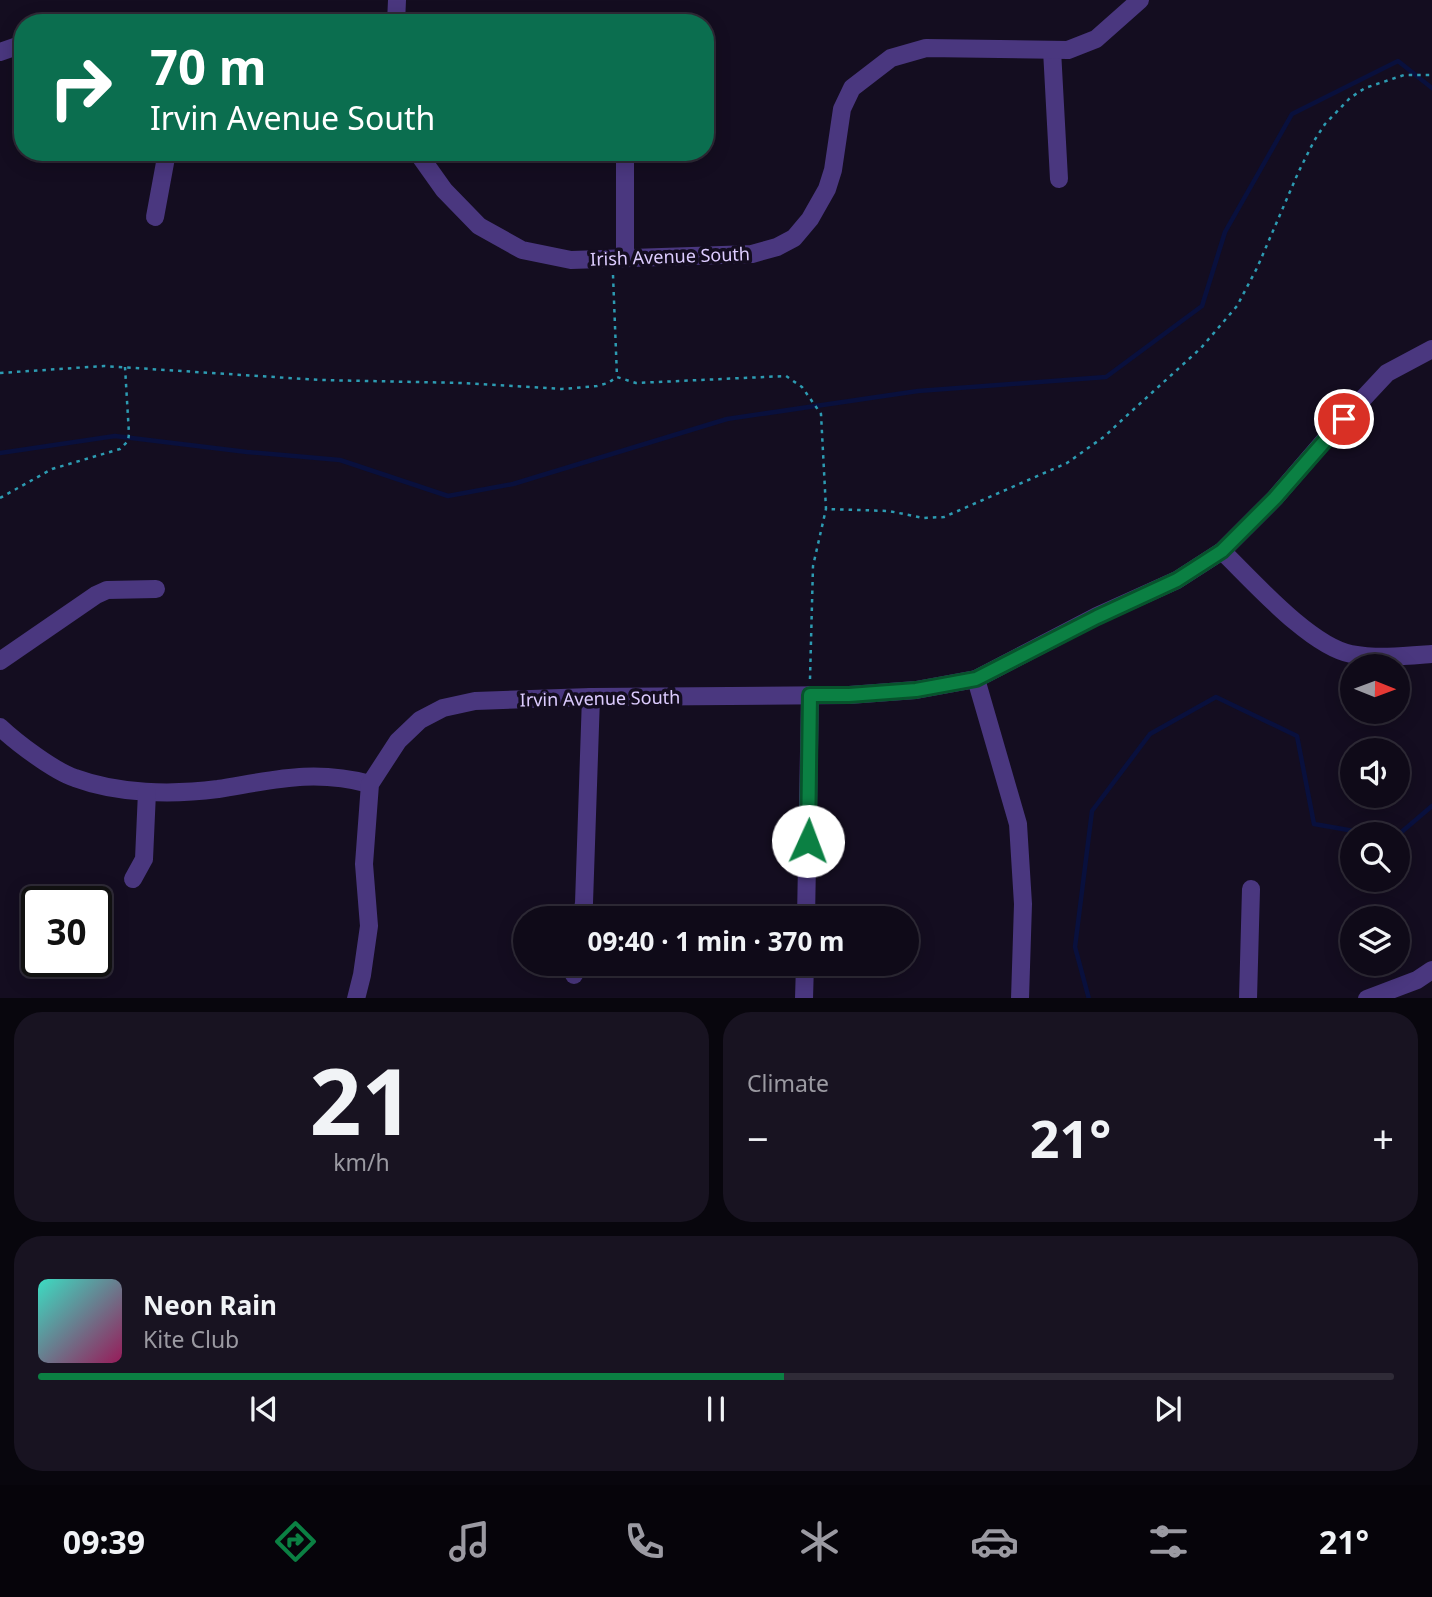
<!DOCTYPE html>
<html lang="en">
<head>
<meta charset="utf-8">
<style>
	body { margin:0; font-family:"Noto Sans",sans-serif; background:#181321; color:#f1f3f6; height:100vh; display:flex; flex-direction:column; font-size:26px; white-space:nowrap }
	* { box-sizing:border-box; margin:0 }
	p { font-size:23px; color:#9b9aa2 }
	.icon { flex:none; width:38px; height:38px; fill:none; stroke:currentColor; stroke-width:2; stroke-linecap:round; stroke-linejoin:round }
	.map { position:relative; height:998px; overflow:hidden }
	.side { display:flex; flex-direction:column; gap:14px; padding:14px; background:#08060d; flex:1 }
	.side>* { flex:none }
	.guide { position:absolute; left:14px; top:14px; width:700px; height:147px; border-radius:28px; box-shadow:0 4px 18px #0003,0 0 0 2px #2f2b37; background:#0b6e4f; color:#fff; overflow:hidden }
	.needle { width:46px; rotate:91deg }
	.buttons { position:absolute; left:1340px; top:654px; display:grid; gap:14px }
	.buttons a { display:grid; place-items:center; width:70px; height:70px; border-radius:50%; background:#0f0a18; box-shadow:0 4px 18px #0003,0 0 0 2px #2f2b37; font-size:35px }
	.speed { position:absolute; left:21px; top:886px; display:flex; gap:14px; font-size:35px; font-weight:700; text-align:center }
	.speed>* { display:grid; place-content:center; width:91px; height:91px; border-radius:50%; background:#0f0a18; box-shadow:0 4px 18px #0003,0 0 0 2px #2f2b37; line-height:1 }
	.speed .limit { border:4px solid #111; border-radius:10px; background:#fff; color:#111 }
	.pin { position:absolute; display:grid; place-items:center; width:60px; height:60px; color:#fff; margin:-30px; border:4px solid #fff; border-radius:50%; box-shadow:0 2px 7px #0007 }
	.me { position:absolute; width:77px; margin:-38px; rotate:2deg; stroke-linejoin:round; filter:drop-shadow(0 0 5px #0008) }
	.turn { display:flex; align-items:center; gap:24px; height:147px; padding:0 21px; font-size:32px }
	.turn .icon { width:91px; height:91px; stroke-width:2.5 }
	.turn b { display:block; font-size:49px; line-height:60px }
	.big { font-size:52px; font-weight:700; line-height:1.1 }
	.side .card { flex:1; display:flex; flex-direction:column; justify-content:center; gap:10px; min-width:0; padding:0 24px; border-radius:28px; background:#181321 }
	.side .dial { align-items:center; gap:0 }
	.dial b { font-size:91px; line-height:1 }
	.song { display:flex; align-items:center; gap:21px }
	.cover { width:84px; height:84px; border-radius:10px; background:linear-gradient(135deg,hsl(170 70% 55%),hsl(330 70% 35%)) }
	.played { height:7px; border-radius:4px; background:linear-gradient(90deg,#0b8043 55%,#2f2b37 55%) }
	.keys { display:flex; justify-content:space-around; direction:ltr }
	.heat { display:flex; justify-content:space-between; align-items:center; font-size:38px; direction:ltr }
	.side .tiles { flex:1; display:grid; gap:14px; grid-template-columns:1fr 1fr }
	.card:last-child { grid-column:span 2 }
	.trip { position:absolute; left:513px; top:906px; width:406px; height:70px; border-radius:35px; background:#0f0a18; box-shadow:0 4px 18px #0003,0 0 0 2px #2f2b37; font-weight:700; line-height:70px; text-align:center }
	.menu { display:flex; height:112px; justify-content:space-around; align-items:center; background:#06040a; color:#9b9aa2 }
	.menu .icon { width:49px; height:49px }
	.menu .current { color:#0b8043 }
	.menu b { font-size:32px; color:#f1f3f6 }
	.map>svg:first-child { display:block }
</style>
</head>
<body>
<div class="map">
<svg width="1432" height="999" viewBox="0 0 1432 999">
	<rect width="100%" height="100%" fill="#140d20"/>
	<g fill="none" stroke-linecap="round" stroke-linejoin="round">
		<g stroke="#09103d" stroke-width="4.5">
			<path d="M0 453 115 436 247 452 340 460 448 496 513 484 727 419 918 391 1106 377 1202 306 1225 232 1292 114 1398 61 1432 88"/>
			<path d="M1398 835 1432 806"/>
			<path d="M1089 999 1075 947 1092 811 1150 734 1216 697 1297 736 1314 824 1377 835"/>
		</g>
		<g stroke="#2d9bb2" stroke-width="2.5" stroke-dasharray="3.5 5" stroke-linecap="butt">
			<path d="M613 275 617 377"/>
			<path d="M0 373 104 366 320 380 463 383 562 389 597 386 608 383 617 377 636 383 786 376 802 387 821 414 826 509 889 511 923 518 944 517 1067 463 1105 436 1122 420 1201 348 1237 306 1257 268 1298 173 1314 141 1325 124 1350 98 1365 88 1404 75H1432"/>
			<path d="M0 498 52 469 120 449 128 441 129 434 125 367"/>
			<path d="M810 679 813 566 826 509"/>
		</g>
		<g stroke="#4a377f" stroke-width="18">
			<path d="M396 23 397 0"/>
			<path d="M1052 50 1059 179"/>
			<path d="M0 52 23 44"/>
			<path d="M417 152 444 190 479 226 522 250 571 260 752 254 777 247 794 238 810 219 827 189 833 170 842 109 852 88 891 58 926 48 1068 50 1096 39 1140 0"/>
			<path d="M625 152V258"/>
			<path d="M155 217 167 152"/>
			<path d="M1432 349 1387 373 1330 434 1275 498 1222 551C1253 581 1310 646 1351 654 1377 659 1406 656 1432 654"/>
			<path d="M0 661 96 595 107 590 156 589"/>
			<path d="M976 679 1018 824 1023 904 1020 999"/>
			<path d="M0 727C17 743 54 771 75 778 118 794 172 795 218 789 274 780 313 769 370 784"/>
			<path d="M133 879 144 859 147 792"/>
			<path d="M581 919 584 903 591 697"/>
			<path d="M806 919 810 695"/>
			<path d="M574 964V975"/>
			<path d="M356 999 362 975 369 926 364 864 370 784 398 741 420 720 443 708 475 701 591 697 849 695 916 690 976 679 1097 616 1177 580 1222 551"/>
			<path d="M804 999 805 964"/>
			<path d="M1248 999 1251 889"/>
			<path d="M1367 999 1417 980 1432 970"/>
		</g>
	</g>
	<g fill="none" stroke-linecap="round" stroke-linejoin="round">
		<g stroke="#07532c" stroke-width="18">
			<path id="route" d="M808 841 810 695H849L916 690 976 679 1097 617 1177 580 1222 551 1275 498 1344 419"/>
		</g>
		<use href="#route" stroke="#0b8043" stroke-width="12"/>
	</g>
	<g text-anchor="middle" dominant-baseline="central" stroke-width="7" stroke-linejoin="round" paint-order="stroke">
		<g font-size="18" fill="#dcf" stroke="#140d20">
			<text transform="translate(670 256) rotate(-2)">Irish Avenue South</text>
			<text transform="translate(600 698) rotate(-1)">Irvin Avenue South</text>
		</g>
	</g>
</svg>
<div class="buttons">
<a><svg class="needle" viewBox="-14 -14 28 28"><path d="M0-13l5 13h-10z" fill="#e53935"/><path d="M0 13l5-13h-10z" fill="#9b9aa2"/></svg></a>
<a><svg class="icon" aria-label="sound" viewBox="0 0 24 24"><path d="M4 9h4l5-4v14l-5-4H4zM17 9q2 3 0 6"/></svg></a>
<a><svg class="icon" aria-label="search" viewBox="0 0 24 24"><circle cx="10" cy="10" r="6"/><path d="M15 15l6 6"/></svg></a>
<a><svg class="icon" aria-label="layers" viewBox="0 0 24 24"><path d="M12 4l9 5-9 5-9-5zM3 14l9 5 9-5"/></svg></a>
</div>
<div class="speed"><div class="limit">30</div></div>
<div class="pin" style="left:1344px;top:419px;background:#d93025"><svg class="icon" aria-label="arrive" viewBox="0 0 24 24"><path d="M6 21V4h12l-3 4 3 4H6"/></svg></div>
<svg class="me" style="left:808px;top:841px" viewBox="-20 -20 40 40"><circle r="19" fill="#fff"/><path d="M0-13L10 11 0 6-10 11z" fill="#0b8043"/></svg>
<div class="trip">09:40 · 1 min · 370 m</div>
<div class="guide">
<div class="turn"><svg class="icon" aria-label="right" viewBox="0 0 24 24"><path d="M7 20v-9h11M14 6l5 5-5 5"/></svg><div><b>70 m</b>Irvin Avenue South</div></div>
</div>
</div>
<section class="side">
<div class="tiles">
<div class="card dial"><b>21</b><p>km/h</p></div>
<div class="card"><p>Climate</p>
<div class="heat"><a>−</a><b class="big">21°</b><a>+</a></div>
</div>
<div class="card">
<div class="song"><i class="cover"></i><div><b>Neon Rain</b><p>Kite Club</p></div></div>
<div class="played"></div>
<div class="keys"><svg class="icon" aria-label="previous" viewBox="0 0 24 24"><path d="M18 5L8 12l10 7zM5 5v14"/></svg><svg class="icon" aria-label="pause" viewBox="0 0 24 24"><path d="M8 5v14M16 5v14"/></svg><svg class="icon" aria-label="next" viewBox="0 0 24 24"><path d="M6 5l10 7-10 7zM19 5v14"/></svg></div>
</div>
</div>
</section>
<nav class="menu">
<b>09:39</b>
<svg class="icon current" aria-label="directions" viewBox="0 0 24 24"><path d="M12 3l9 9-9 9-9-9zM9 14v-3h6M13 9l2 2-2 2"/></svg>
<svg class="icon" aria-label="music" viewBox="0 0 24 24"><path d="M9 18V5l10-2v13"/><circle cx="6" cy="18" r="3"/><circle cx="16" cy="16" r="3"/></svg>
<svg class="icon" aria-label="phone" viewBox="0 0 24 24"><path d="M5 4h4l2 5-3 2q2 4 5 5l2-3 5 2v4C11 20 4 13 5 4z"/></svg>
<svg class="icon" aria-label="climate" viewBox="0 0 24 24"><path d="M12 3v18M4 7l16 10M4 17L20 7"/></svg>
<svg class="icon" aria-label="car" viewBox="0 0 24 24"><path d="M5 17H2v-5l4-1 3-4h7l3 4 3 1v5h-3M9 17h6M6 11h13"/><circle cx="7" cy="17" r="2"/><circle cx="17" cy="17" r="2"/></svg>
<svg class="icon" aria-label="filters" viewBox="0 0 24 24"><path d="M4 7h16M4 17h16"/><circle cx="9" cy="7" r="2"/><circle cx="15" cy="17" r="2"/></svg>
<b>21°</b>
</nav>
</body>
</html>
